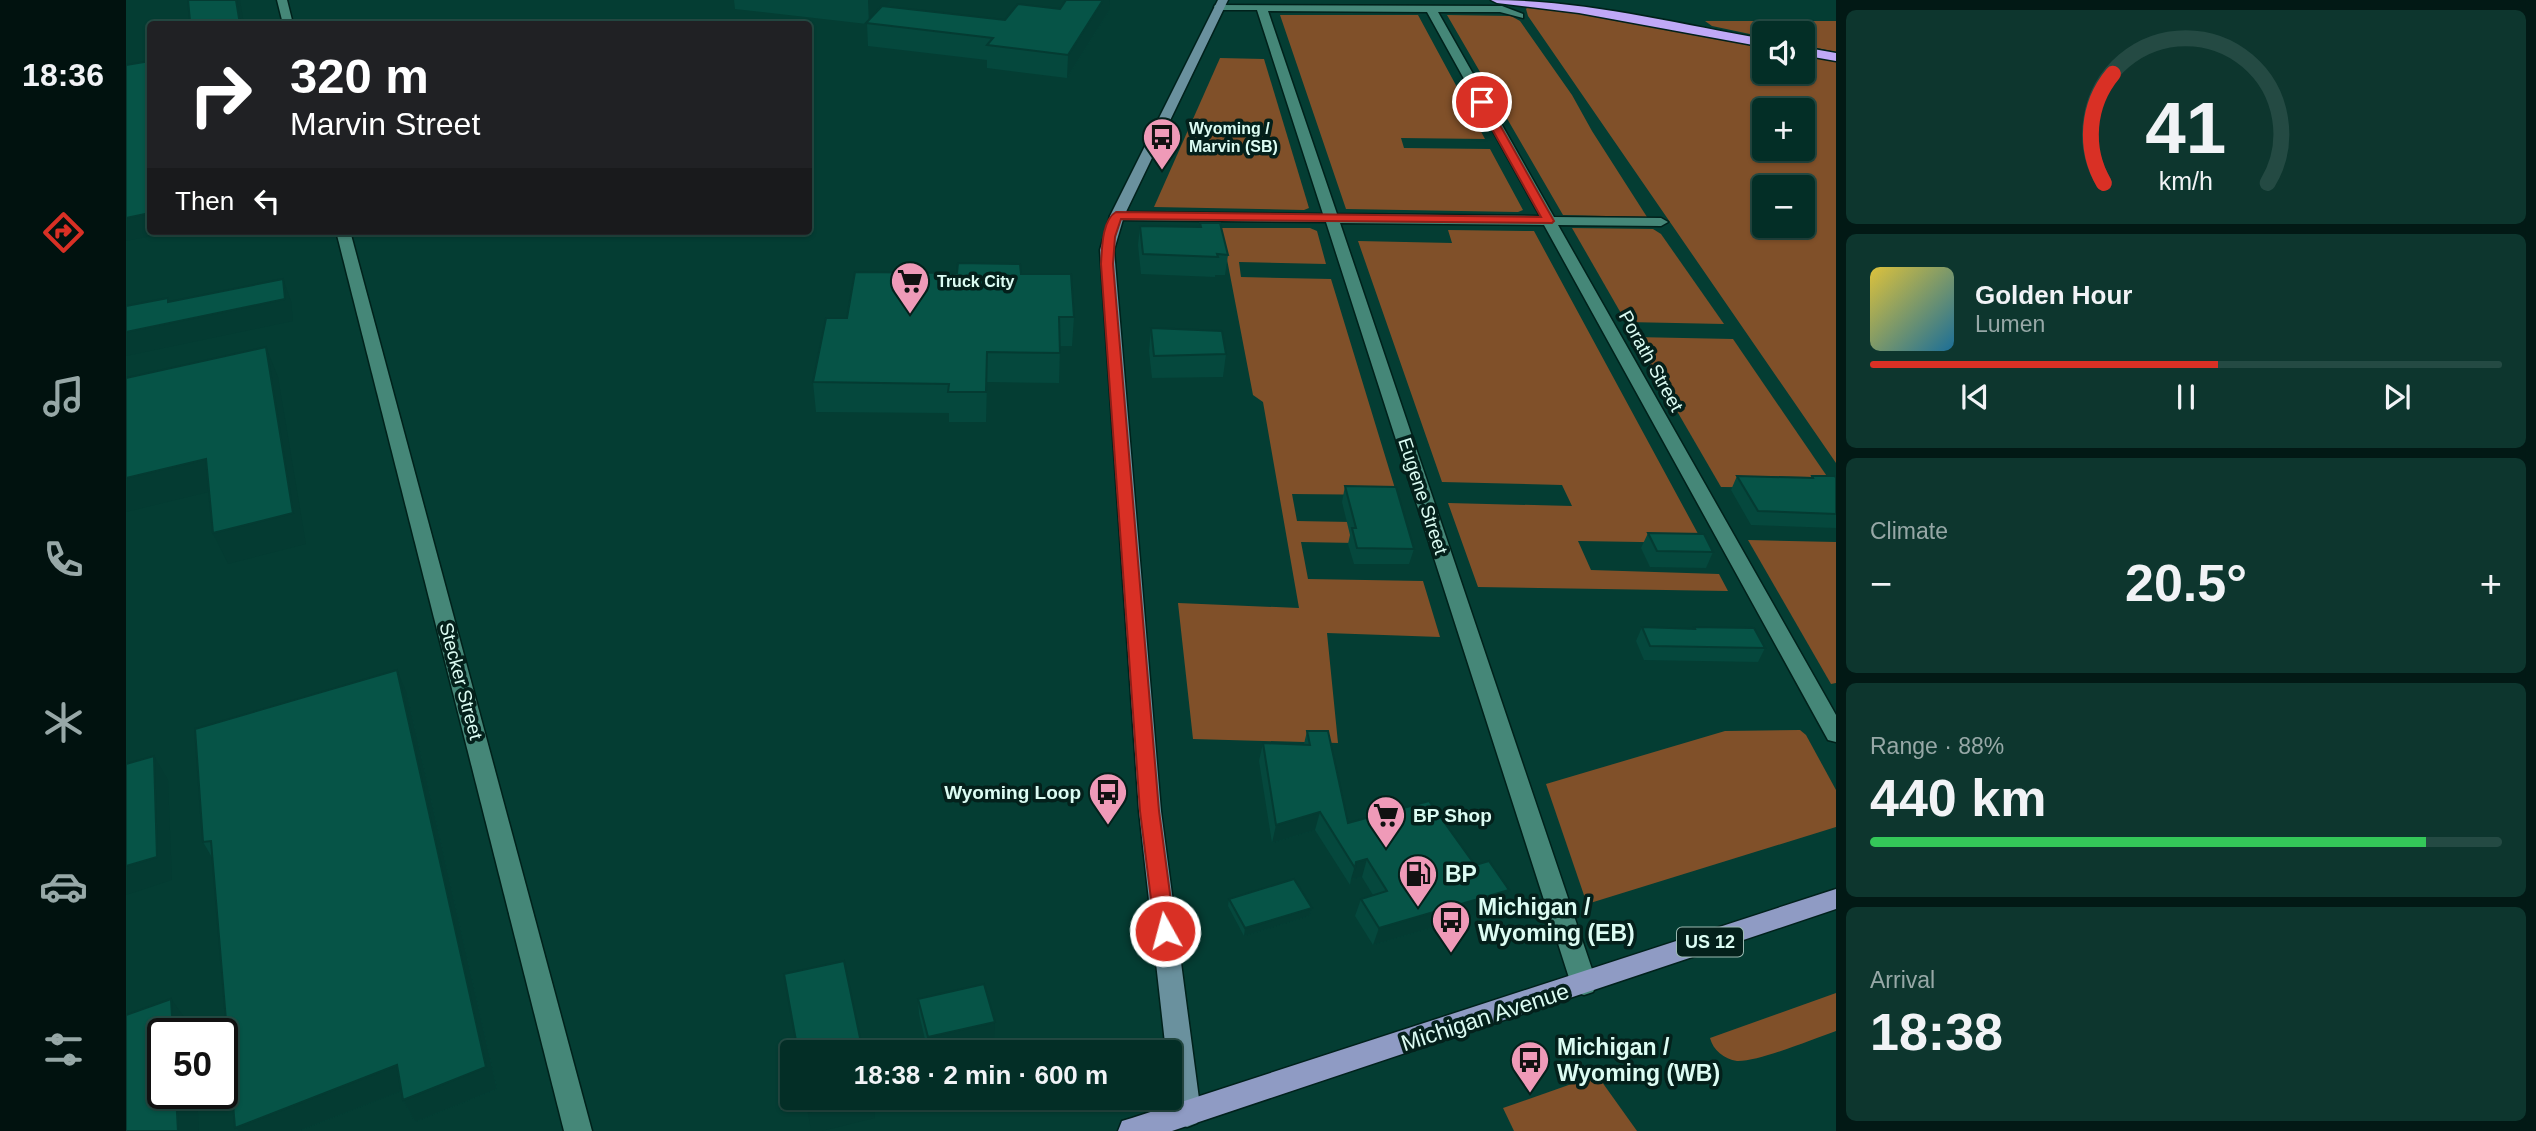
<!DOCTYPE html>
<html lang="en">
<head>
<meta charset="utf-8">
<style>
	body { margin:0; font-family:Helvetica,sans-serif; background:#0d362e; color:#f1f3f6; height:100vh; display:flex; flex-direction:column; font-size:26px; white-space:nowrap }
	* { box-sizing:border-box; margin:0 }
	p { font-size:23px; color:#97a8a7 }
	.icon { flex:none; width:38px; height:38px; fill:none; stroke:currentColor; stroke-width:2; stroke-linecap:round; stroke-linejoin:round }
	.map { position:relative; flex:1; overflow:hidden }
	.drawer { display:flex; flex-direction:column; gap:10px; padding:10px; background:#021915; width:700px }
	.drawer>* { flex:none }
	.top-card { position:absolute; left:21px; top:21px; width:665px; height:214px; border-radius:7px; box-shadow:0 2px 5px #0004,0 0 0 2px #244a43; background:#202124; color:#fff; overflow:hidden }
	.tools { position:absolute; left:1626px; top:21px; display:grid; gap:14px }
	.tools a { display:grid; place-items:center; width:63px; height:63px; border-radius:7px; background:#032e26; box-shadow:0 2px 5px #0004,0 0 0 2px #244a43; font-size:35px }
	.speed { position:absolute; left:21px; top:1018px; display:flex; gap:14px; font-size:35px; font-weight:700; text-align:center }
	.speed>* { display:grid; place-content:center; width:91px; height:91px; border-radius:50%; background:#032e26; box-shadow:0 2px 5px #0004,0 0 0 2px #244a43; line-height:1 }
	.speed .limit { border:4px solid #111; border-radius:10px; background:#fff; color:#111 }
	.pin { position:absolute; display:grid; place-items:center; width:60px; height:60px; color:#fff; margin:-30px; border:4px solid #fff; border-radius:50%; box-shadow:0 2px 7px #0007 }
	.me { position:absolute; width:77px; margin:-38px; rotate:353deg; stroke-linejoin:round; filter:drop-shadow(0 0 5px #0008) }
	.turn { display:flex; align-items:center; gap:24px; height:147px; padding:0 28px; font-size:32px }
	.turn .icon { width:91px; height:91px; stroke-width:2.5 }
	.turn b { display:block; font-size:49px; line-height:60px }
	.then { display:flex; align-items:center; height:66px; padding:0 28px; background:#0003; gap:14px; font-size:26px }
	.big { font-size:52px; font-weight:700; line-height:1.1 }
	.drawer .tile { flex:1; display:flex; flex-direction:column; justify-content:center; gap:10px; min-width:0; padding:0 24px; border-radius:10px; background:#0d362e }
	.drawer .dial { align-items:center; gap:0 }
	.dial svg { height:182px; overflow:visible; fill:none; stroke:#244a43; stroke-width:7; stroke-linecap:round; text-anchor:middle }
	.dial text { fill:#f1f3f6; stroke:none }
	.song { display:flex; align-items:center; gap:21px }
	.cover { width:84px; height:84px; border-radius:10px; background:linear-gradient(135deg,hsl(50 70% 55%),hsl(200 70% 35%)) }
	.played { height:7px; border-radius:4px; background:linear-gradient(90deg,#d93025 55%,#244a43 55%) }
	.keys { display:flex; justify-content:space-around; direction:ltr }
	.heat { display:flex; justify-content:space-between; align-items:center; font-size:38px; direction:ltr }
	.charge { height:10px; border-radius:5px; background:linear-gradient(90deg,#34c759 88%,#244a43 0) }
	.trip { position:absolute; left:654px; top:1040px; width:402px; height:70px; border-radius:7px; background:#032e26; box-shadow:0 2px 5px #0004,0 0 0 2px #244a43; font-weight:700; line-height:70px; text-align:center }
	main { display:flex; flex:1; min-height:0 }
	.dock { display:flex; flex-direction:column; width:126px; justify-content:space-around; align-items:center; background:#01120f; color:#97a8a7 }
	.dock .icon { width:49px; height:49px }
	.dock .current { color:#d93025 }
	.dock b { font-size:32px; color:#f1f3f6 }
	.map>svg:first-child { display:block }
</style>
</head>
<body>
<main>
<nav class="dock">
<b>18:36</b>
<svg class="icon current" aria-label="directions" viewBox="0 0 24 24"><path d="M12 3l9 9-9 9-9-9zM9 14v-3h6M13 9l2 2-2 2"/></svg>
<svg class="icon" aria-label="music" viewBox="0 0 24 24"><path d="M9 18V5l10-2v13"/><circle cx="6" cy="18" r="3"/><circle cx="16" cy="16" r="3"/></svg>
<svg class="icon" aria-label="phone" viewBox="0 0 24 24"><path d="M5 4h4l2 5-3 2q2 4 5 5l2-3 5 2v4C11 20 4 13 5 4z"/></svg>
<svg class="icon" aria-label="climate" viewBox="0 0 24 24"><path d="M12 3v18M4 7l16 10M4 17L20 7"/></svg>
<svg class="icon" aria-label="car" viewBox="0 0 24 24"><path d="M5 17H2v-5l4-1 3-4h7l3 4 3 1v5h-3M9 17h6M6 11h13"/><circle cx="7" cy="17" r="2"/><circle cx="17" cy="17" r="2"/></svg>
<svg class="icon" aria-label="filters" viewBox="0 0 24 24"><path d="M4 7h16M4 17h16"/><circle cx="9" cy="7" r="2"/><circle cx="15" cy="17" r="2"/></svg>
</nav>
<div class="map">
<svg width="1710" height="1131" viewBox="0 0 1710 1131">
	<rect width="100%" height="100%" fill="#043d33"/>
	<g fill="#805029" fill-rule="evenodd">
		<path d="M1402 7 1509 21 1638 47V72H1676L1677 55 1710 62V463L1402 16 1400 9ZM1638 110H1676V149H1638ZM1638 187H1676V226H1638Z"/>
		<path d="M1154 15H1292L1359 139 1275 138 1278 148 1364 149 1397 210 1392 212 1220 209Z"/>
		<path d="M1321 15 1385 16 1394 21 1446 95 1466 131 1521 217 1437 215Z"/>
		<path d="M1579 21H1710V52L1677 45 1676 33H1638V37L1586 26Z"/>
		<path d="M1094 58 1138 59 1183 208 1178 210 1028 207Z"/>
		<path d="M1095 228H1184L1191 231 1200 264 1113 262 1115 277 1205 279 1271 495 1166 494 1171 521 1280 523 1286 544 1175 542 1182 579 1297 581 1314 637 1201 633 1212 743 1067 739 1052 603 1173 608 1137 402 1127 395Z"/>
		<path d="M1446 228 1527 229 1535 234 1598 324 1500 322Z"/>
		<path d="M1322 230 1408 231 1577 543 1452 541 1465 570 1593 574 1602 591 1352 587 1322 503 1446 506 1436 485 1316 482 1232 241 1326 243Z"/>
		<path d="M1508 337 1607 339 1709 488 1595 487Z"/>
		<path d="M1622 540 1710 542V683L1705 684Z"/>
		<path d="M1674 730 1680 735 1710 790V827L1461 904 1420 784 1599 731Z"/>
		<path d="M1710 993V1031C1687 1039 1632 1062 1611 1061 1598 1059 1587 1050 1584 1038Z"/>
		<path d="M1471 1075 1511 1131H1388L1377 1108Z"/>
	</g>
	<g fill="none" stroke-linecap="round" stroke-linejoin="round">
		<g stroke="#00211b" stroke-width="3">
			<g id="minor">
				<path d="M151 0H161L167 24H157Z"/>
				<path d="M1089 5 1376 6 1397 14V18L1374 12H1312L1428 217 1535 218 1542 222 1535 226 1432 225 1710 715V742L1702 740 1418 225 1214 223 1471 984 1467 992 1458 995 1449 992 1445 984 1200 222 991 220 984 216 991 212 1197 214 1131 10H1093L1088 7ZM1142 11 1301 12 1414 216 1211 214Z"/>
				<path d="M210 231H224L466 1131H438Z"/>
			</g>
		</g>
		<g stroke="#00211b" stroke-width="3">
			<path id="secondary" d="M1092 0H1102L998 216 988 250 1035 811 1075 1114 1071 1123 1061 1127 1051 1123 1047 1114 1045 1052H1040L1013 811 974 250 984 216Z"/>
		</g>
		<g stroke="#00211b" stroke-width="3">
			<path id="primary" d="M1710 889V909L1046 1131H992L996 1121 1006 1118Z"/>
		</g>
		<g stroke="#00211b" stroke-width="3">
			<g id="motorway">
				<path d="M1365 0C1457 0 1548 23 1638 39V47L1453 13 1371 3Z"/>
				<path d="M1676 47 1710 53V61L1676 55Z"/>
			</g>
		</g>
		<use href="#minor" fill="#458778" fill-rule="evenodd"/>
		<use href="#secondary" fill="#6a919e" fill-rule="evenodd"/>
		<use href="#primary" fill="#8f9bc4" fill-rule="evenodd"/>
		<use href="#motorway" fill="#c0a9f7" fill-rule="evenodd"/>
	</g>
	<g fill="#05483d">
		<path d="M608 0H766L759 7 879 20 934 9 983 11 941 78 861 68V60L742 46 741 24 609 9Z"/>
		<path d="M1074 223 1102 255 1099 275H1089V277L1015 274 1012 245 1014 226H1074Z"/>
		<path d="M948 317 946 346H934L933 383 861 382 860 422H823V413L690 412 687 382 721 318Z"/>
		<path d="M1025 328 1100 354 1097 377 1026 378 1023 351Z"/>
		<path d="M1611 476 1685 477 1686 476 1710 478V528L1625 525 1605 490Z"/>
		<path d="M1219 486 1288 549 1283 564H1228L1222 544 1224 535 1216 502Z"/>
		<path d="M1522 533 1587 552 1580 568 1524 567 1515 548Z"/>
		<path d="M1516 627 1567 629 1568 627 1639 648 1632 662 1518 660 1510 641Z"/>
		<path d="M281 694 371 1089 289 1122 277 1100 275 1091 173 1131H112L109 1128 87 859 77 842Z"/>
		<path d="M1181 731 1222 823 1376 907 1247 945 1229 916 1235 899 1247 895 1236 877 1225 879 1224 885 1189 830 1146 843 1133 761 1137 743 1178 744Z"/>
		<path d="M1103 899 1186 908 1183 916 1118 936 1102 906Z"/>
		<path d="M792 999 868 1038 802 1052 793 1014Z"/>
	</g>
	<g fill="#043b32">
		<path d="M110 0H114L118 24H114Z"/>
		<path d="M742 0H766L743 24 742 1Z"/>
		<path d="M977 0H984L983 11 941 78 942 55Z"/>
		<path d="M24 213V231H51L0 241V218Z"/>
		<path d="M157 279 165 301 167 321 0 356V332L42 302V298L52 319Z"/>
		<path d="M140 347 152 377 180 544 102 564 87 533Z"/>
		<path d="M80 459 95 489 0 512V478Z"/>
		<path d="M271 670 281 694 371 1089 289 1122 277 1100Z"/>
		<path d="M28 756 42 780 46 880 0 895V866Z"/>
		<path d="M1194 812 1189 830 1146 843 1150 825Z"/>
		<path d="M1241 859 1236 877 1225 879 1230 862Z"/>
		<path d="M1383 890 1376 907 1247 945 1253 928Z"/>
		<path d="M1186 908 1183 916 1118 936 1119 928Z"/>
		<path d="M45 999 67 1029V1034H47Z"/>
		<path d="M869 1022 868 1038 802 1052V1037Z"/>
		<path d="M271 1065 283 1088 173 1131H112L109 1128Z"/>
		<path d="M50 1094H71L73 1131H52Z"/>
		<path d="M740 1097H747L749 1118 696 1131H685L682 1112Z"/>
	</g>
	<g fill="#065447" stroke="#043b32" stroke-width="2">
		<path d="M62 0H110L114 24H37L64 21Z"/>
		<path d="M940 0H977L942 55 861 45 867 38 740 23 756 6 879 20 892 4 934 9Z"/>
		<path d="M24 61V213L0 218V65Z"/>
		<path d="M1074 223H1094L1102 255 1091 254 1092 257 1017 254 1014 226 1075 227Z"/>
		<path d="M832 263 894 264 895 274H945L948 317H933L934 353 861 352 860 392H822L823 384 687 382 700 318H721L729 272 831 273Z"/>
		<path d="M157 279 159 299 0 332V306L42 298V302Z"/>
		<path d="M1025 328 1096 331 1100 354 1028 356Z"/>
		<path d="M140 347 167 513 87 533 80 459 0 478V378Z"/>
		<path d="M1611 476 1687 478 1686 476H1709L1710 478V514L1632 511Z"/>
		<path d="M1219 486 1270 487 1288 549 1231 548 1226 528H1230Z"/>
		<path d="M1522 533 1578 534 1587 552 1531 551Z"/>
		<path d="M1516 627 1569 629 1568 627 1628 628 1639 648 1524 646Z"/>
		<path d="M271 670 360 1067 277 1100 271 1065 109 1128 85 841 77 842 69 729Z"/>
		<path d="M1181 731H1202L1222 823 1303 801 1349 865 1363 861 1383 890 1253 928 1235 899 1261 891 1241 859 1230 862 1229 868 1194 812 1150 825 1137 743 1184 745Z"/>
		<path d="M28 756 31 857 0 866V764Z"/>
		<path d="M1168 879 1186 908 1119 928 1103 899Z"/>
		<path d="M718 961 737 1052H672L658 974Z"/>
		<path d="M858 984 869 1022 802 1037 792 999Z"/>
		<path d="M45 999 47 1034H37V1094H50L52 1131H0V1015Z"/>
		<path d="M680 1097H740L682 1112Z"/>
	</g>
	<path fill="#d93025" stroke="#8d1f18" stroke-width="2" d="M1356 99 1361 102 1428 221 1426 223 995 219 989 237 987 264 1033 811 1049 931 1046 938 1039 940 1032 938 1029 931 1014 811 975 264C976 248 976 220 990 212L1415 217 1351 102Z"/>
	<defs>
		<g id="bus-pin" transform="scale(2.0125)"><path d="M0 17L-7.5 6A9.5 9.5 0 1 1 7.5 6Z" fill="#ef9ab8" stroke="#04201b"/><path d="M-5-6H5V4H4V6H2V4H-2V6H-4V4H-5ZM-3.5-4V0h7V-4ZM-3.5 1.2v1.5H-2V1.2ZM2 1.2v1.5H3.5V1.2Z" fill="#111"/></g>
		<g id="supermarket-pin" transform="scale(2.0125)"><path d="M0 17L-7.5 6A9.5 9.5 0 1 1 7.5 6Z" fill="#ef9ab8" stroke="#04201b"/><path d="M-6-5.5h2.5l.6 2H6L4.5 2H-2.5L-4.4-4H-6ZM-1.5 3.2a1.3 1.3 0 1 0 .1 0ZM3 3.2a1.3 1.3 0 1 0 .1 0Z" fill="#111"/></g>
		<g id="fuel-pin" transform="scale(2.0125)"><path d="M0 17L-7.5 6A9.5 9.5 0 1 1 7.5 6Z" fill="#ef9ab8" stroke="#04201b"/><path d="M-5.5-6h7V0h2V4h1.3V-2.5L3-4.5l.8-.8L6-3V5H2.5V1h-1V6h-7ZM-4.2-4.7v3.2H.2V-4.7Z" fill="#111"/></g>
	</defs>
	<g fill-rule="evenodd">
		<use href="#bus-pin" x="1036" y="137"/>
		<use href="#supermarket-pin" x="784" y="281"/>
		<use href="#bus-pin" x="982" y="792"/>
		<use href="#supermarket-pin" x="1260" y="815"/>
		<use href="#fuel-pin" x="1292" y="874"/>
		<use href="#bus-pin" x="1325" y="920"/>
		<use href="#bus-pin" x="1404" y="1060"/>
	</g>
	<g text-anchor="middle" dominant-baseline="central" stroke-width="7" stroke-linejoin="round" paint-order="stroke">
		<g font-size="16" font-weight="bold" fill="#dcfcf3" stroke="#04201b" text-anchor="start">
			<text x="1063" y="128">Wyoming /<tspan x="1063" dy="18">Marvin (SB)</tspan></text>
			<text x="811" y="281">Truck City</text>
		</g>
		<rect fill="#04201b" stroke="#9bbab2" stroke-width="2" x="1551" y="927.5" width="66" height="29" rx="5"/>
		<g font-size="18" font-weight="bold" fill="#dcfcf3">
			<text x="1584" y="942">US 12</text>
		</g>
		<g font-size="19" fill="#dcfcf3" stroke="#04201b">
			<text transform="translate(1525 361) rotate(61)">Porath Street</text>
			<text transform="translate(1297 496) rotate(72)">Eugene Street</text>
			<text transform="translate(335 681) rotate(75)">Stecker Street</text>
		</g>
		<g font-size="19" font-weight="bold" fill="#dcfcf3" stroke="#04201b" text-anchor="end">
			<text x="955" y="792">Wyoming Loop</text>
			<text x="1287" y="815" text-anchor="start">BP Shop</text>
		</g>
		<g font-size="23" font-weight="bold" fill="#dcfcf3" stroke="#04201b" text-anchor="start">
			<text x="1319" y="874">BP</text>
			<text x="1352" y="907">Michigan /<tspan x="1352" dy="26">Wyoming (EB)</tspan></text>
			<text x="1431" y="1047">Michigan /<tspan x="1431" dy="26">Wyoming (WB)</tspan></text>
		</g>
		<g font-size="23" fill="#dcfcf3" stroke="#04201b">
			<text transform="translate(1359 1017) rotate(-18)">Michigan Avenue</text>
		</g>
	</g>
</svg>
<div class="tools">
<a><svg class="icon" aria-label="sound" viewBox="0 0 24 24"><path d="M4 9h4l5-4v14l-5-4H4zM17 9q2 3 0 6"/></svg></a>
<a>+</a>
<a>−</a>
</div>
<div class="speed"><div class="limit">50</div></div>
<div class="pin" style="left:1356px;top:102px;background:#d93025"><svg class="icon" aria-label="arrive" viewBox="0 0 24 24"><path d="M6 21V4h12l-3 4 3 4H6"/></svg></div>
<svg class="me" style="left:1039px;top:931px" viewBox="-20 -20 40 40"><circle r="17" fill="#d93025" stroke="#fff" stroke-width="3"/><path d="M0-11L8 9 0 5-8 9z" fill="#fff"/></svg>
<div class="trip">18:38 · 2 min · 600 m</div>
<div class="top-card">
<div class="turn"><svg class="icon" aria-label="right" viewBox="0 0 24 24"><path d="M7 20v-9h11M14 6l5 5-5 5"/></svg><div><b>320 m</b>Marvin Street</div></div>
<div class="then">Then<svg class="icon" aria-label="left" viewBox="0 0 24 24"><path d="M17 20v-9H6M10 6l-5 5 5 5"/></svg></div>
</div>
</div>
<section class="drawer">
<div class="tile dial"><svg viewBox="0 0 100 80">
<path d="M14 69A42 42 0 1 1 86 69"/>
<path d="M14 69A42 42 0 0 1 18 21" stroke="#d93025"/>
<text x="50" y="56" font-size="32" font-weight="700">41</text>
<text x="50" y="72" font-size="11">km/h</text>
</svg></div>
<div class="tile">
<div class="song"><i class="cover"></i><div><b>Golden Hour</b><p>Lumen</p></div></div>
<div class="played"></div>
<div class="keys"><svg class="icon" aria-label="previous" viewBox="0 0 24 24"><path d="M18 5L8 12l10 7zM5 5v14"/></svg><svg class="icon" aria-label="pause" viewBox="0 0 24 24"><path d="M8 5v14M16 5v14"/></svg><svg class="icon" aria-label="next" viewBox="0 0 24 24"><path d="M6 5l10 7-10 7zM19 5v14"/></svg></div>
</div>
<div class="tile"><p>Climate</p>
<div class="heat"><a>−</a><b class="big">20.5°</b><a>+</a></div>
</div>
<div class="tile"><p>Range · 88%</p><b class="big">440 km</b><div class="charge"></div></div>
<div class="tile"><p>Arrival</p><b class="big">18:38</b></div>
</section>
</main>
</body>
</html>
